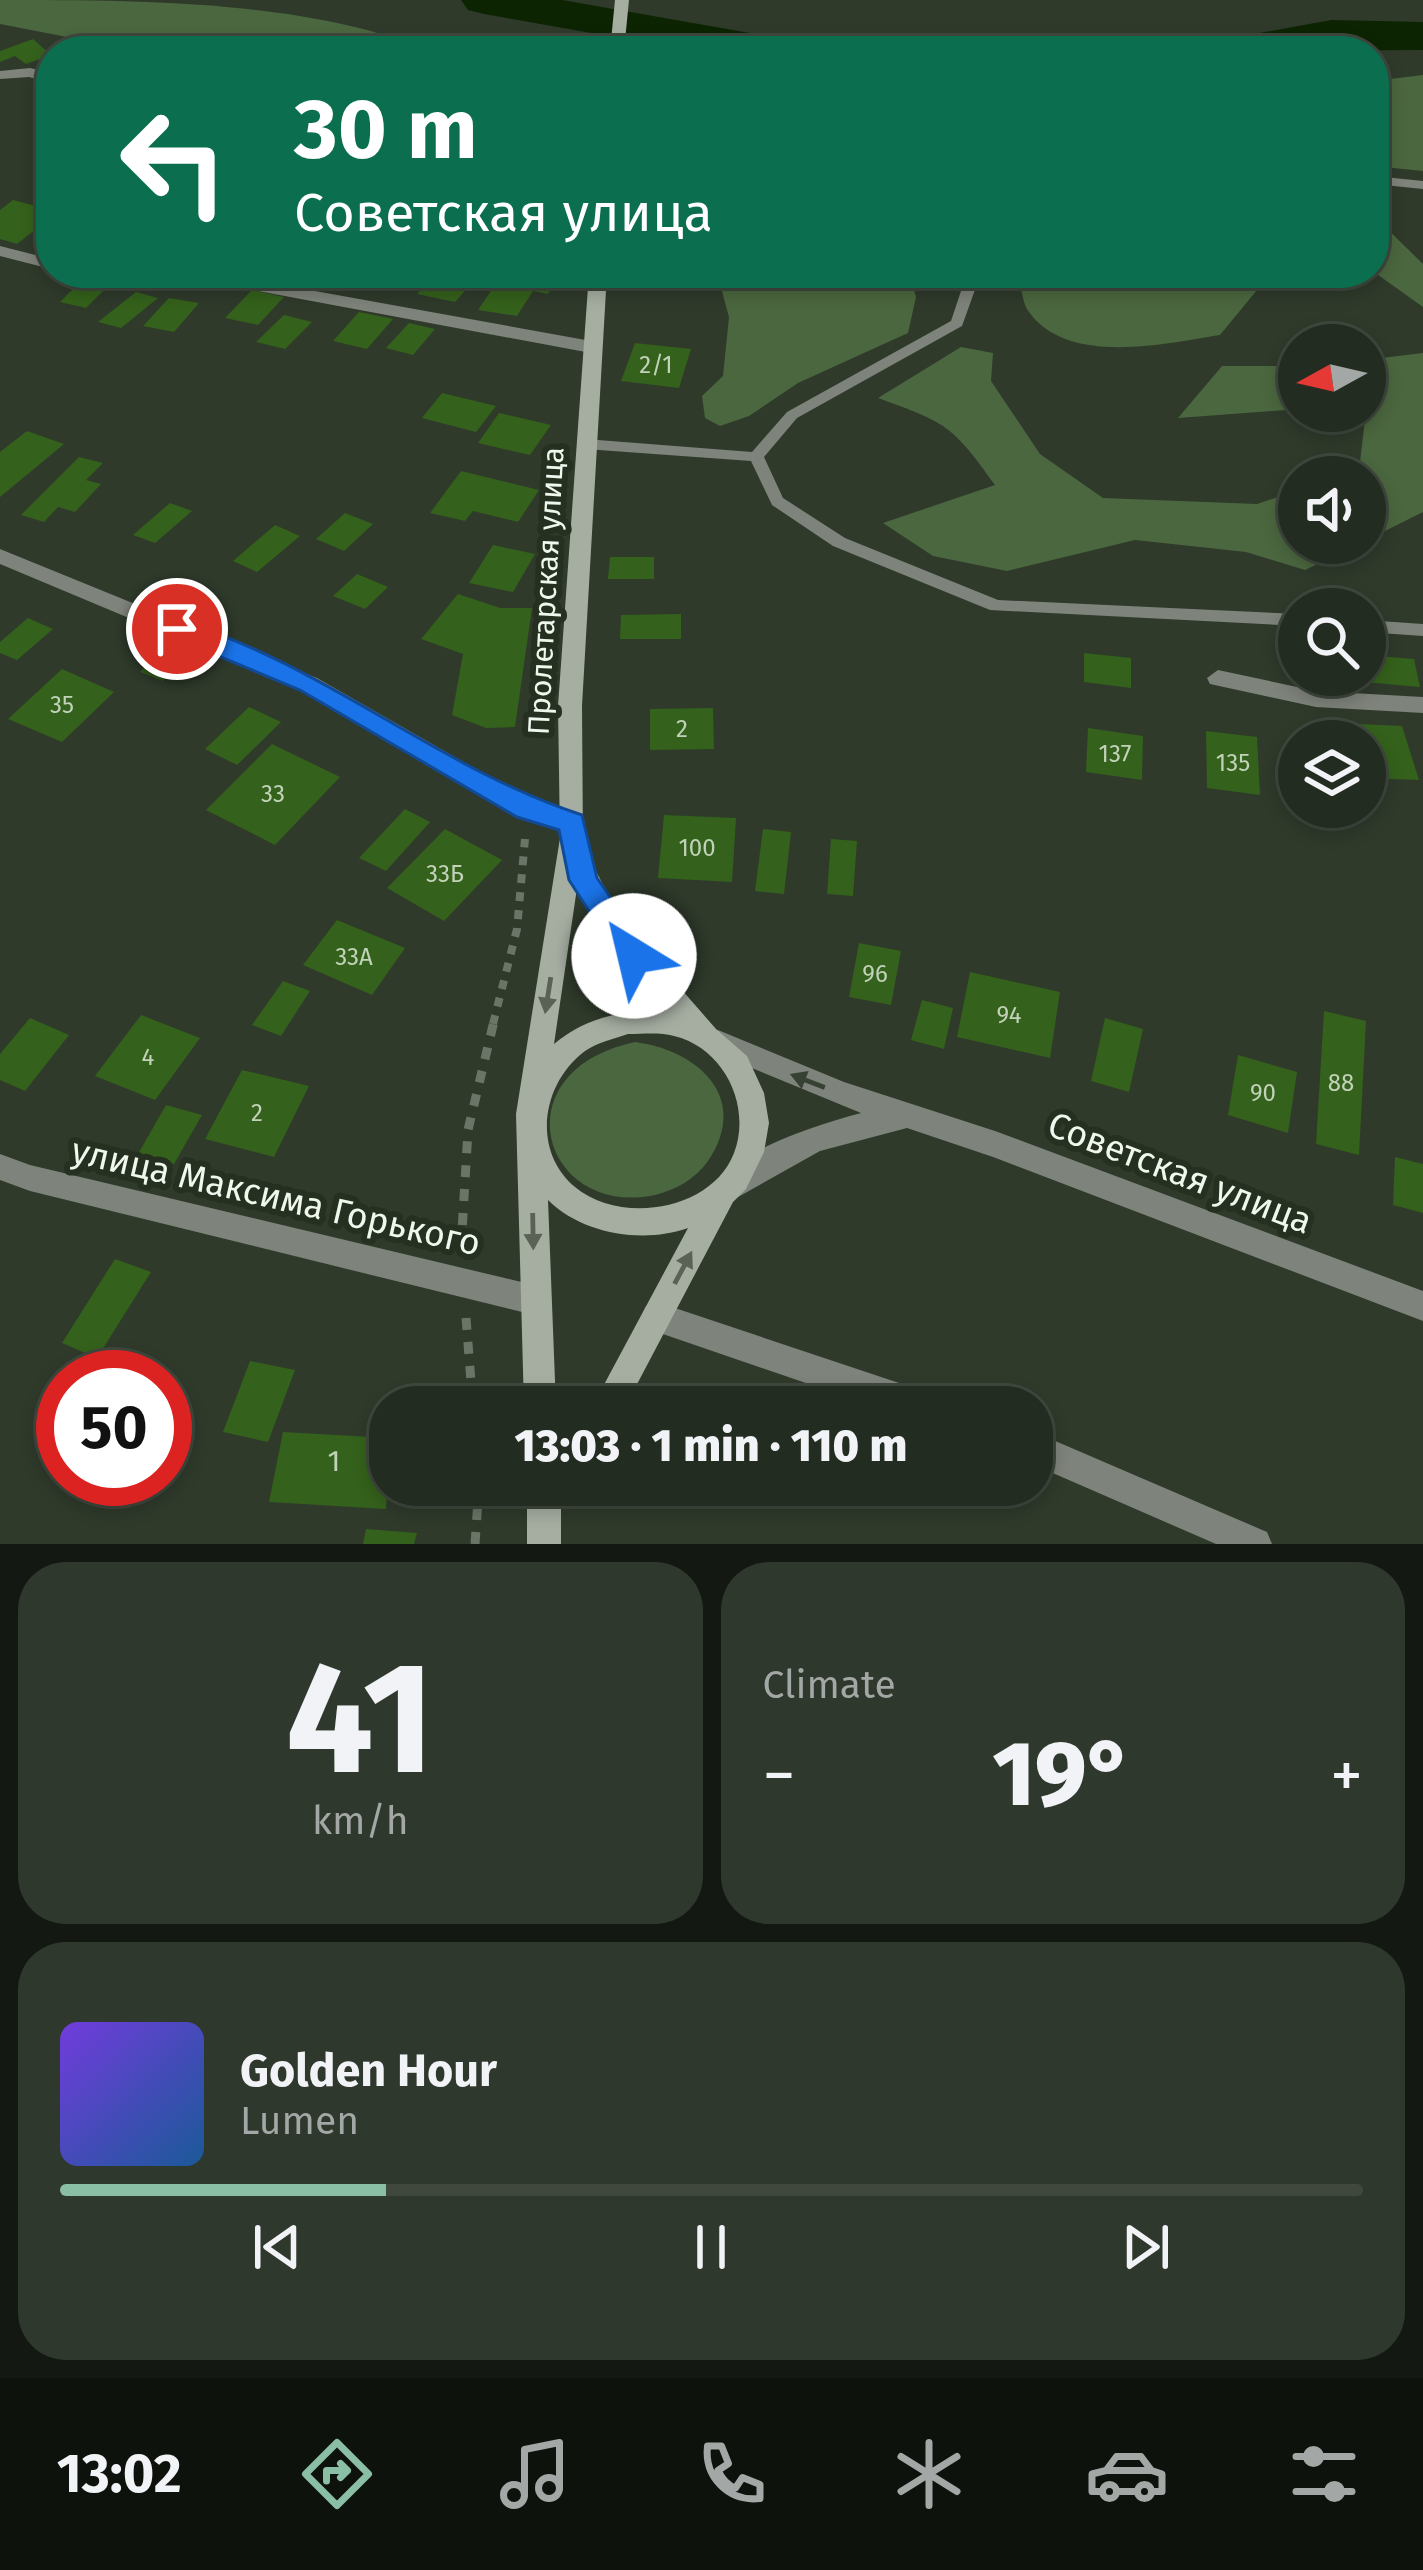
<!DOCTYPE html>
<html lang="en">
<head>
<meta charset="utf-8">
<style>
	body { margin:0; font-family:"Fira Sans",sans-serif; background:#2f382d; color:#f1f3f6; height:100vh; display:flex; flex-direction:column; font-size:45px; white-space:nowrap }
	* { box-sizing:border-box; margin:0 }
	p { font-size:39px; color:#a3a7a5 }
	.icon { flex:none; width:66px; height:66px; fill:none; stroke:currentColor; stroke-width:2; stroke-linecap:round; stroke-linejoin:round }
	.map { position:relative; height:1544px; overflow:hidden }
	.drawer { display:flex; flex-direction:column; gap:18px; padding:18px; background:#131812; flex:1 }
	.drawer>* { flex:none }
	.banner { position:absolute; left:36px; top:36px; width:1353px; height:252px; border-radius:48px; box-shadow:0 6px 18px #0003,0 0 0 3px #40483e; background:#0b6e4f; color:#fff; overflow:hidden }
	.needle { width:78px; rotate:262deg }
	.tools { position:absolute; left:1278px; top:324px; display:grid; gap:24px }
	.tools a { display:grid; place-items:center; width:108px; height:108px; border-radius:50%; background:#232c20; box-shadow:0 6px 18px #0003,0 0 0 3px #40483e; font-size:60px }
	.speed { position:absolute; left:36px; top:1350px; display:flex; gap:24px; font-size:60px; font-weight:700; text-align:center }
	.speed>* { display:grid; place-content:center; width:156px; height:156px; border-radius:50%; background:#232c20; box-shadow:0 6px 18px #0003,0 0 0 3px #40483e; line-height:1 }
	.speed .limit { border:18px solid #d22; background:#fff; color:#111 }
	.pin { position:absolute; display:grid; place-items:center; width:102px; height:102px; color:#fff; margin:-51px; border:6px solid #fff; border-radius:50%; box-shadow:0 3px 12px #0007 }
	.me { position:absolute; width:132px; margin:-66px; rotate:324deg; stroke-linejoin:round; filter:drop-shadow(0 0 9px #0008) }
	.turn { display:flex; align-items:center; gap:42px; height:252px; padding:0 60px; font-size:54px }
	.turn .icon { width:156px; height:156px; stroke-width:2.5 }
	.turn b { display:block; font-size:84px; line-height:102px }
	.big { font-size:90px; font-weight:800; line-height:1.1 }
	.drawer .tile { flex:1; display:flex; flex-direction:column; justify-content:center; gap:18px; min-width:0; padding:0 42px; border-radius:48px; background:#2f382d }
	.drawer .dial { align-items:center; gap:0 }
	.dial b { font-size:156px; line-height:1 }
	.song { display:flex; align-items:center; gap:36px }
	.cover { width:144px; height:144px; border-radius:18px; background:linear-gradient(135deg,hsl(260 70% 55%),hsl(210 70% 35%)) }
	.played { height:12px; border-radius:6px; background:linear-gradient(90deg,#8abfa5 25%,#40483e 25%) }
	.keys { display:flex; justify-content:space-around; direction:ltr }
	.heat { display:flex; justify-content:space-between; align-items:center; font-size:66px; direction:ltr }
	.drawer .tiles { flex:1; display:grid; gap:18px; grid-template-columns:1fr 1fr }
	.tile:last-child { grid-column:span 2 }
	.trip { position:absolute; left:369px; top:1386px; width:684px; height:120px; border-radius:48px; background:#232c20; box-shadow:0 6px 18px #0003,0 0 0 3px #40483e; font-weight:800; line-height:120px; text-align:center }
	.menu { display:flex; height:192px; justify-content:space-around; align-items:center; background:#0e120d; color:#a3a7a5 }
	.menu .icon { width:84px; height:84px }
	.menu .active { color:#8abfa5 }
	.menu b { font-size:54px; color:#f1f3f6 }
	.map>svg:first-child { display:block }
</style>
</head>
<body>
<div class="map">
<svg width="1423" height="1544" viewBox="0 0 1423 1544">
	<rect width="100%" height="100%" fill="#2f3a2b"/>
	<g fill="#4b673f">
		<path d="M0 0C135 0 309 0 429 51H214L98 43 0 24Z"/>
		<path d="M1423 75V171L1374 166V81Z"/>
		<path d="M1374 216 1423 264V307L1374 272Z"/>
		<path d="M717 273H909L916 297 908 333 798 383 749 416 720 426 705 418 702 396 723 376 729 317Z"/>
		<path d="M1018 273H1271L1220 335C1164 344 1064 367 1027 309 1022 300 1021 284 1018 273Z"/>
		<path d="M961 347 993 353 991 381 1040 454 1103 498 1257 504 1299 490V543H1361L1305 570 1246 552 1135 540 1007 571 933 556 883 523 995 485C952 425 947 423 878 398Z"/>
		<path d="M1423 353V512L1365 541V477H1341L1359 471 1365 419 1310 411H1365V360Z"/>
		<path d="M1222 366H1299V409L1178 418Z"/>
		<path d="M635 1042C697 1050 751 1097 708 1161 695 1179 676 1190 655 1195 542 1219 498 1071 635 1042Z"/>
	</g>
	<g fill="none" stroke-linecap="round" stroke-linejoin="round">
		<g fill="#0c2401" fill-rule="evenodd">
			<path d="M461 0H562L773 37 790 41 797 51H693L484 14 468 10Z"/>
			<path d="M1331 20 1423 22V50L1209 51 1216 41Z"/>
		</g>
	</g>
	<g fill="#34611b">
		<path d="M33 39 51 55 26 64 15 56 0 62V51Z"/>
		<path d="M13 200 51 210V217L17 244 0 239V210Z"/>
		<path d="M344 273H382L366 289 335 281Z"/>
		<path d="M435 273 473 282 455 302 417 294Z"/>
		<path d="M503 273H561L548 294 533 291 517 316 478 310Z"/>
		<path d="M80 282 107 287 86 308 60 302Z"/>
		<path d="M252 290 284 297 258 325 225 318Z"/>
		<path d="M136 292 158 298 121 328 98 322Z"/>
		<path d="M169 298 199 303 174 332 143 326Z"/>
		<path d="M359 312 393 319 367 349 333 341Z"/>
		<path d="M284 315 312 322 285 349 256 342Z"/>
		<path d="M409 323 435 329 413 355 386 348Z"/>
		<path d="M635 343 691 349 679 388 621 381Z"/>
		<path d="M442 393 496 406 476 432 422 418Z"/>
		<path d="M499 413 551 425 530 455 478 443Z"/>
		<path d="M27 431 64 444 0 497V452Z"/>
		<path d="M79 457 103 463 86 480 101 484 75 512 58 507 44 522 21 515Z"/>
		<path d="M461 471 539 490 518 522 473 511 465 521 430 513Z"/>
		<path d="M170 503 192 511 155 543 133 535Z"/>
		<path d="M345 513 373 524 344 551 316 539Z"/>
		<path d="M275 525 300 536 257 572 233 561Z"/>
		<path d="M493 545 535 554 513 592 469 583Z"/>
		<path d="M610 557H654V579H608Z"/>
		<path d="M357 574 388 587 365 609 333 596Z"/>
		<path d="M458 594 500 608H532L515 727 486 728 452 715 463 654 421 639Z"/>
		<path d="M681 614V639H620L621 615Z"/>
		<path d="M28 618 53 629 17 660 0 653V642Z"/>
		<path d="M164 648 187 658 163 681 140 672Z"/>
		<path d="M1084 653 1131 658V688L1084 682Z"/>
		<path d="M1365 655 1414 659 1420 687 1352 681 1351 675H1365Z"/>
		<path d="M62 669 114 692 62 742 8 719Z"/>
		<path d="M249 707 281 722 237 765 205 749Z"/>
		<path d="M713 708 714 749 650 750V709Z"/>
		<path d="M1313 722 1402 726 1419 780 1365 778V741H1317Z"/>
		<path d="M1088 728 1143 736 1142 780 1086 772Z"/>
		<path d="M1206 731 1257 737 1260 795 1207 788Z"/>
		<path d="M272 744 340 777 275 845 206 810Z"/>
		<path d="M405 809 430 822 386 871 359 858Z"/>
		<path d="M664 815 736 818 732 882 658 878Z"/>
		<path d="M445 829 502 860 444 921 387 888Z"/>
		<path d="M763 829 791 832 784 894 755 891Z"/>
		<path d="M831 839 857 841 853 896 827 894Z"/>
		<path d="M337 920 405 948 372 995 303 965Z"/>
		<path d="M859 943 901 951 891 1005 849 997Z"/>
		<path d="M970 972 1060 992 1050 1058 957 1037Z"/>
		<path d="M283 981 310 991 281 1036 252 1025Z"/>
		<path d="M922 1000 953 1008 944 1049 911 1040Z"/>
		<path d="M1324 1011 1366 1021 1359 1155 1316 1144Z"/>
		<path d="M141 1015 200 1038 155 1100 95 1076Z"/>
		<path d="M30 1018 69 1035 25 1091 0 1080V1054Z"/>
		<path d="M1105 1018 1143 1029 1129 1092 1091 1081Z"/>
		<path d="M1238 1055 1297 1072 1288 1133 1228 1115Z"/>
		<path d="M242 1070 309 1086 274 1157 205 1139Z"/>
		<path d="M166 1105 202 1115 174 1164 138 1154Z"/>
		<path d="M1395 1157 1423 1164V1213L1393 1205Z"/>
		<path d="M115 1259 151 1272 97 1358 62 1343Z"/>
		<path d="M250 1361 295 1370 268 1442 223 1432Z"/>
		<path d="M283 1432 390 1438 386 1509 269 1502Z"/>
		<path d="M366 1529 417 1533 414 1544H363Z"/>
	</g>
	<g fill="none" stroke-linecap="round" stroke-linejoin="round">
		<path stroke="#6a7467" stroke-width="8" stroke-dasharray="9 9" stroke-linecap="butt" d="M493 1024 517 929 525 839"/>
		<g stroke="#6a7467" stroke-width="9" stroke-dasharray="12 12" stroke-linecap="butt">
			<path d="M461 1249 468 1130 494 1021"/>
			<path d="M466 1318 473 1407"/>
			<path d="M475 1544 479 1485"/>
		</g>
		<g fill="#7e837b" fill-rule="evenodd">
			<path d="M1374 176 1423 181V189L1374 184Z"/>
			<path d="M967 273H981L962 326 797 418 764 457 783 498 845 538 998 600 1299 614V626L990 610 833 546 772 505 751 461 585 449 578 444 585 439 752 452 787 412 951 321Z"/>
			<path d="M1365 620 1423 624V636L1365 632Z"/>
		</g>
		<g fill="#7e837b" fill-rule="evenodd">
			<path d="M30 68 51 73V83L29 77 0 79V71Z"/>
			<path d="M0 246 51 259V269L0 256Z"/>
			<path d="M78 273H216L591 341 600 347 591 353 209 282 87 278Z"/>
			<path d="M0 549 317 678 535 803 581 816 584 823 581 830 572 833 518 817 301 690 0 564Z"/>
			<path d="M1218 670 1316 691 1423 697V713L1316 707 1210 684 1207 678Z"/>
			<path d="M718 1030 844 1082 995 1131 1423 1291V1321L993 1157 907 1128 820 1151 731 1201 721 1197 716 1187C733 1150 824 1123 861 1113L708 1050 704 1042 708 1034Z"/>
			<path d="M0 1154 30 1165 534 1285 545 1289 549 1300 545 1311 534 1315 30 1191 0 1180Z"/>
			<path d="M657 1302 923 1391 934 1396 939 1407H876L657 1332 646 1328 641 1317 646 1306Z"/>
			<path d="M1032 1431 1267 1532 1272 1544H1216L1032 1464Z"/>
		</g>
		<g fill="#a6aea2" fill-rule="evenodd">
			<path d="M615 0H629L624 51H610Z"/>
			<path d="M589 273H607L582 706 583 845 620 919 716 1029 747 1056 764 1093 769 1123 764 1152 746 1189 733 1202 625 1407H592L688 1228C643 1244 582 1234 548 1200L556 1407H524L516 1114 560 838 558 706ZM577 888 618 957 666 1011C626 1009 586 1017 554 1044ZM628 1034C643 1034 660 1032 674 1036 724 1048 752 1106 734 1153 712 1211 620 1225 575 1187 531 1150 542 1083 585 1051 598 1042 614 1039 628 1034Z"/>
			<rect x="527" y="1485" width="34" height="59"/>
		</g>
	</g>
	<defs><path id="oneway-solid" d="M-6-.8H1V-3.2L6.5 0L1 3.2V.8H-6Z" transform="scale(3)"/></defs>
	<g fill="#596255">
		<use href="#oneway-solid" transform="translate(548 995) rotate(99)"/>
		<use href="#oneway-solid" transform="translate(533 1231) rotate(89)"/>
		<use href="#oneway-solid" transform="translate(683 1268) rotate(-62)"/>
	</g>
	<use fill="#374133" href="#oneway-solid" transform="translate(808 1081) rotate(-159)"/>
	<path fill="#1a73e8" stroke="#114b97" stroke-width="3" d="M177 620C323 663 439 769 582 815L597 878 645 947 650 956 645 965 634 969 624 965 569 880 559 830 517 817 300 690 168 635 164 629Z"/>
	<g text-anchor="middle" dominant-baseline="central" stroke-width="12" stroke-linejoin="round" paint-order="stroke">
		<g font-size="24" fill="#c1d2b8">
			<text x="656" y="365">2/1</text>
			<text x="62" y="705">35</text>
			<text x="682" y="729">2</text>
			<text x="1115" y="754">137</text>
			<text x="1233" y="763">135</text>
			<text x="273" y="794">33</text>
			<text x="697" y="848">100</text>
			<text x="445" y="874">33Б</text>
			<text x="354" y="957">33А</text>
			<text x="875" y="974">96</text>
			<text x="1009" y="1015">94</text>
			<text x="148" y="1057">4</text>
			<text x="1341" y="1083">88</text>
			<text x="1263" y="1093">90</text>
			<text x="257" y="1113">2</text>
		</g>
		<g font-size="30" fill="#f0f7ed" stroke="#253021">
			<text transform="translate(546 591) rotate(-87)">Пролетарская улица</text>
		</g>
		<g font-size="30" fill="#c1d2b8">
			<text x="334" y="1461">1</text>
		</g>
		<g font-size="36" fill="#f0f7ed" stroke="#253021">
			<text transform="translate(1180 1173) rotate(21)">Советская улица</text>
			<text transform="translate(276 1197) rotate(13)">улица Максима Горького</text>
		</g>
	</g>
</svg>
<div class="tools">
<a><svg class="needle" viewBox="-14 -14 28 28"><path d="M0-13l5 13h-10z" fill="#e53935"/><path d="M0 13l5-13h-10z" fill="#a3a7a5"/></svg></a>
<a><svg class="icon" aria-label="sound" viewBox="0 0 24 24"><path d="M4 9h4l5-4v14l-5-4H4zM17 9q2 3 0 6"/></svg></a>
<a><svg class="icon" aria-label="search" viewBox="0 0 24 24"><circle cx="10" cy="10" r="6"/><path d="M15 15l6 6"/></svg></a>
<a><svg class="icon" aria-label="layers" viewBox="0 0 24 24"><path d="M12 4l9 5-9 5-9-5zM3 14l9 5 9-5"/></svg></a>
</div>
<div class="speed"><div class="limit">50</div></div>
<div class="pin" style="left:177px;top:629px;background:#d93025"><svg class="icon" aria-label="arrive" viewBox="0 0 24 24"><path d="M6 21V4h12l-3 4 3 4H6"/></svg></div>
<svg class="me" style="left:634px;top:956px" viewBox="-20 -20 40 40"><circle r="19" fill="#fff"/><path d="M0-13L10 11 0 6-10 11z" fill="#1a73e8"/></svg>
<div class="trip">13:03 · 1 min · 110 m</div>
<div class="banner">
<div class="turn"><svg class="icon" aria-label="left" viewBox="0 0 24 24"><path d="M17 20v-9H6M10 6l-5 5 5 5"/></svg><div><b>30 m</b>Советская улица</div></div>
</div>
</div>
<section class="drawer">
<div class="tiles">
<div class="tile dial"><b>41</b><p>km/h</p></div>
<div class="tile"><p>Climate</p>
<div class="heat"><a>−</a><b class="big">19°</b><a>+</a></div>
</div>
<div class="tile">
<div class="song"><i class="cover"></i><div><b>Golden Hour</b><p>Lumen</p></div></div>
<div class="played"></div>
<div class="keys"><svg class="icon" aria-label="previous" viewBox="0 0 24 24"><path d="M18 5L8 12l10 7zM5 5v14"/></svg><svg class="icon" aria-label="pause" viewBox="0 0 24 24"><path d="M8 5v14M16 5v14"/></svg><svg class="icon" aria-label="next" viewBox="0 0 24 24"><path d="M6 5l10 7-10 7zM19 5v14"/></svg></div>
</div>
</div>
</section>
<nav class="menu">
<b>13:02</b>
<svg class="icon active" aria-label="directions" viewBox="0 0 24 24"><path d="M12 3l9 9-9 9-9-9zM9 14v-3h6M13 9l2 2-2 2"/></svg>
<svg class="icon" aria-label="music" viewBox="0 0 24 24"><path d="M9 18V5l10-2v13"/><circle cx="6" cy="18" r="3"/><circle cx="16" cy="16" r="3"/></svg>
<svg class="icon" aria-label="phone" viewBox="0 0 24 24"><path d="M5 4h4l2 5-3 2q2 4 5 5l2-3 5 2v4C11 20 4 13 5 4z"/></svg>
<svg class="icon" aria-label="climate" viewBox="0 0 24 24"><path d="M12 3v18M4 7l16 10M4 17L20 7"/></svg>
<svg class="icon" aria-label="car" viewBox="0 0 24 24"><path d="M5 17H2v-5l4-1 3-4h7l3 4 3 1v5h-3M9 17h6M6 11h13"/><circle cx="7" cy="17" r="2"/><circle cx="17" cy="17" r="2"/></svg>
<svg class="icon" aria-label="filters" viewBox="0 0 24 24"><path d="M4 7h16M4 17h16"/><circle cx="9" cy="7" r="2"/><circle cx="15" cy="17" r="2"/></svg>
</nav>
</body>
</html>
